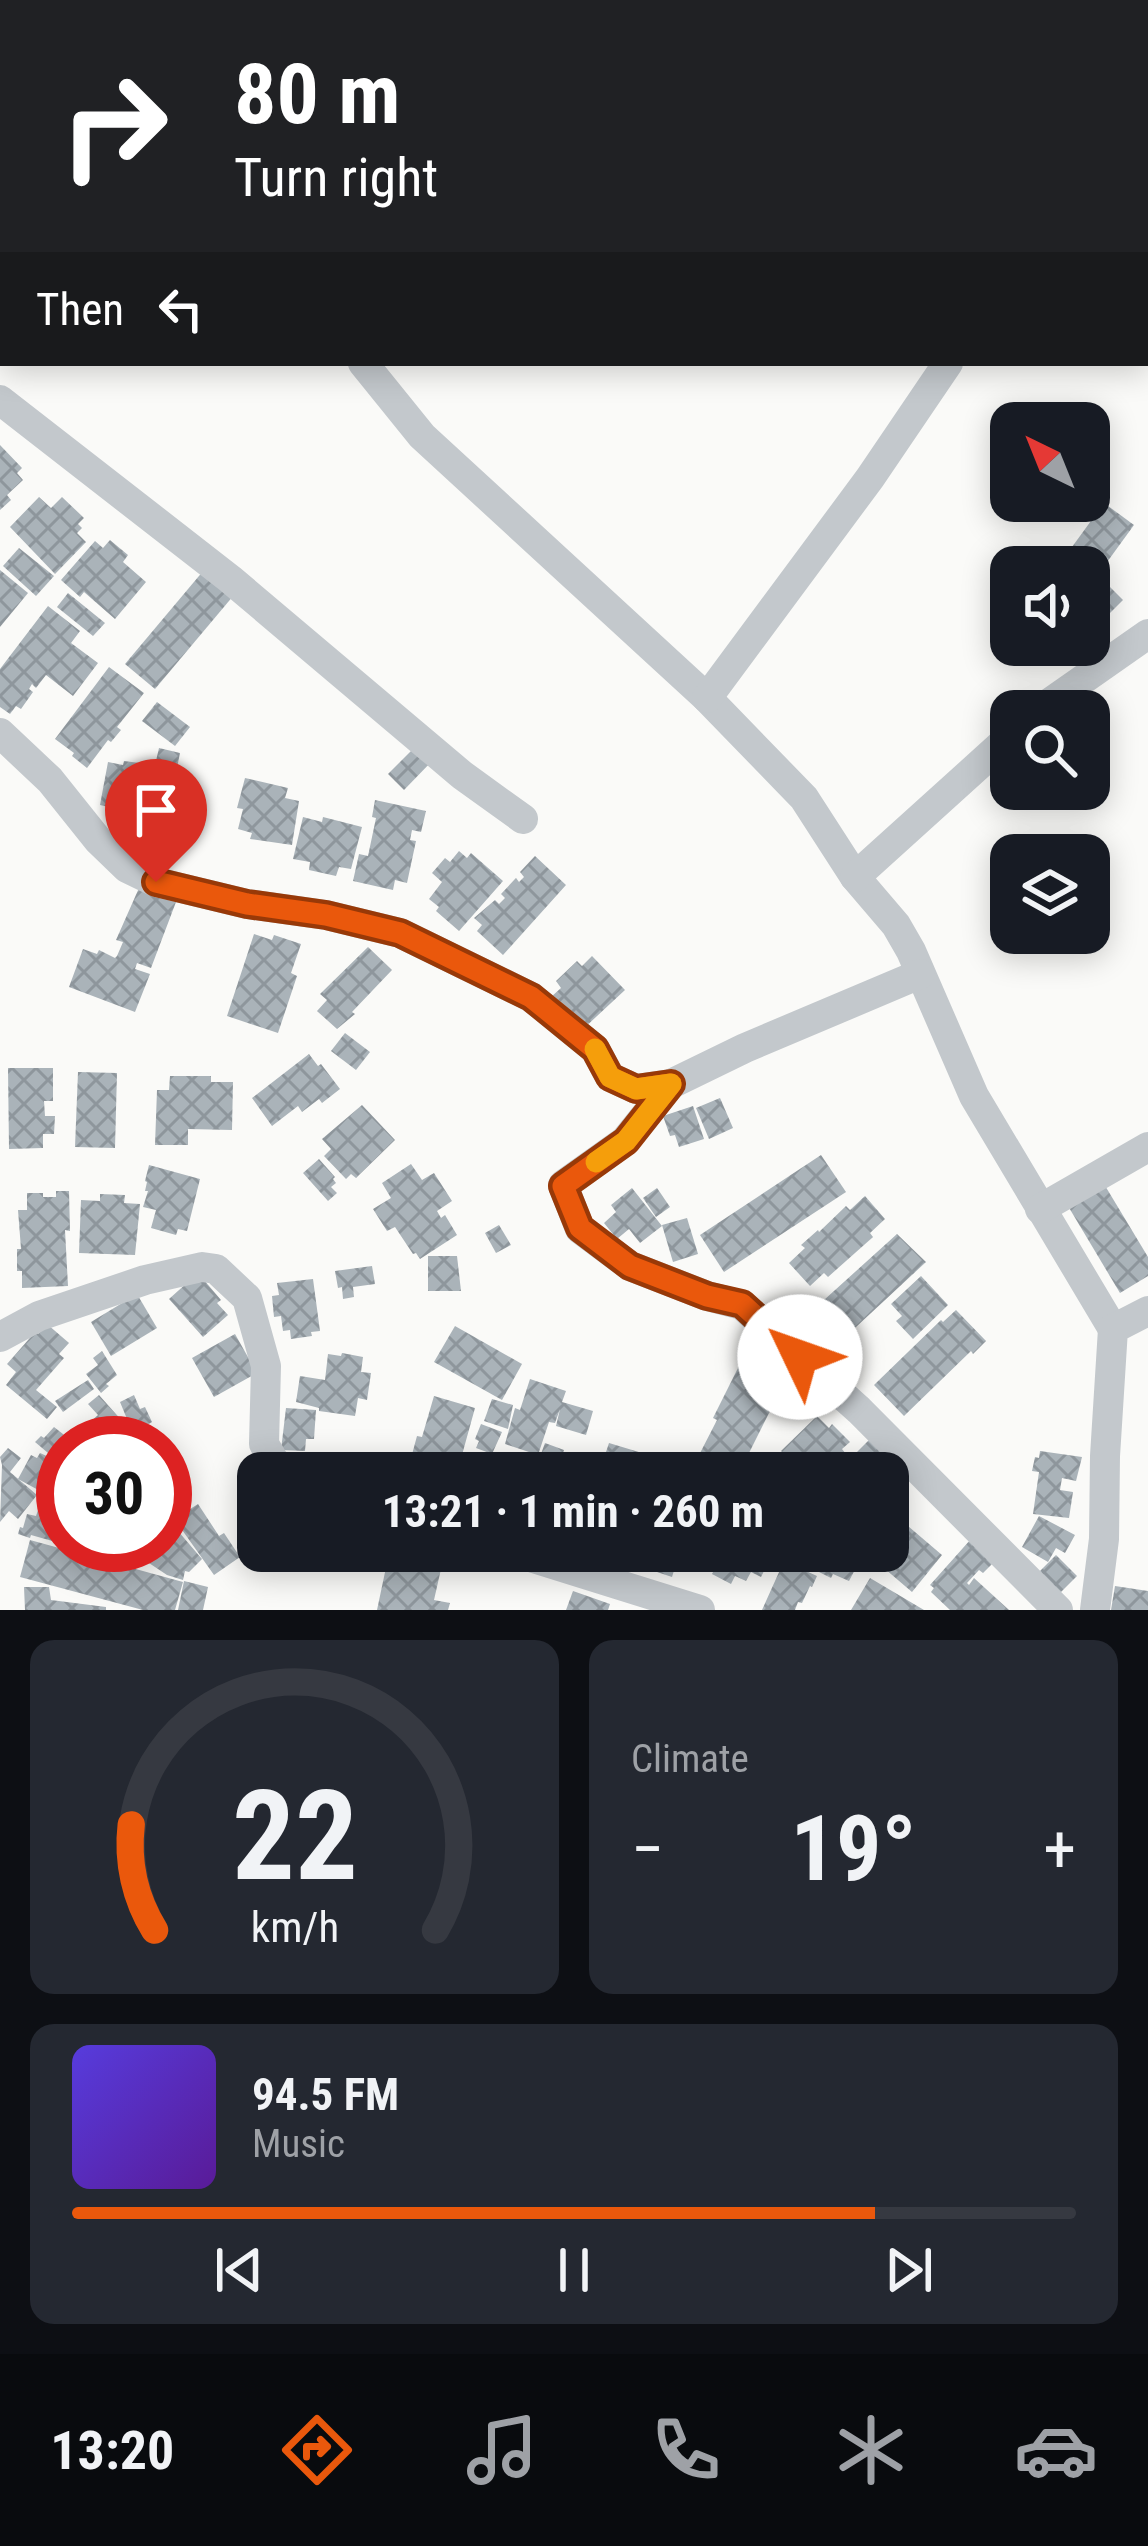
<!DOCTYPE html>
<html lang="en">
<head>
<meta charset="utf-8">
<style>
	body { margin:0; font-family:"Roboto Condensed",sans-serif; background:#242831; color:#f1f3f6; height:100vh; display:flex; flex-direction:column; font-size:45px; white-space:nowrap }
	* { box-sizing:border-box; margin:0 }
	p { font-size:39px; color:#9ea1a6 }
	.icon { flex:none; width:66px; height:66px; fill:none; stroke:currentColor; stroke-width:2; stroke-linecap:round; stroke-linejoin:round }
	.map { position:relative; height:1610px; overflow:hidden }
	.panel { display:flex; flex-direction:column; gap:30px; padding:30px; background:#0d0f14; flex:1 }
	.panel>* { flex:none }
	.banner { position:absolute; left:0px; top:0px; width:1149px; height:366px; box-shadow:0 6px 30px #0003; background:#202124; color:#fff; overflow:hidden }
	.needle { width:78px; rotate:317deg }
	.fabs { position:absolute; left:990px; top:402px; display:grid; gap:24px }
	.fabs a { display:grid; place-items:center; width:120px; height:120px; border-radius:24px; background:#171b24; box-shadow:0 6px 30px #0003; font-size:60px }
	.speed { position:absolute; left:36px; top:1416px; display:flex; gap:24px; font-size:60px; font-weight:700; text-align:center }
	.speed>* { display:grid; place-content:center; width:156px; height:156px; border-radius:50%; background:#171b24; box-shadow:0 6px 30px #0003; line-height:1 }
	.speed .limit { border:18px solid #d22; background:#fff; color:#111 }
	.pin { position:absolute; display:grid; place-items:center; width:102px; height:102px; color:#fff; margin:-123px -51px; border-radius:50% 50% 50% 0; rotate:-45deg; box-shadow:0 0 12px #0007 }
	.pin .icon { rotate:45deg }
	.me { position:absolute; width:132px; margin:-66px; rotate:312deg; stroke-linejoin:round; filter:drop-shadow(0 0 9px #0008) }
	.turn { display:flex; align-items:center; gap:42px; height:252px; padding:0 36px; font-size:54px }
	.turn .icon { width:156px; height:156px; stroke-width:2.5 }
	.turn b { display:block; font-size:84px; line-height:102px }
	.then { display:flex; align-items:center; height:114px; padding:0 36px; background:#0003; gap:24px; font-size:45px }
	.big { font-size:90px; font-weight:700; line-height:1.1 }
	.panel .widget { flex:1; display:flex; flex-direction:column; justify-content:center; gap:18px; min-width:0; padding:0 42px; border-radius:24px; background:#242831 }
	.panel .dial { align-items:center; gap:0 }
	.dial svg { height:312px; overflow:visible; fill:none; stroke:#363941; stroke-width:7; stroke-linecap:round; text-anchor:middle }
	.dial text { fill:#f1f3f6; stroke:none }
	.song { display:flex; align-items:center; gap:36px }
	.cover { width:144px; height:144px; border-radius:18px; background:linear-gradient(135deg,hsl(250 70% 55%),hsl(270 70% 35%)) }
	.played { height:12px; border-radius:6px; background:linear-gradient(90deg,#ea580c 80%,#363941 80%) }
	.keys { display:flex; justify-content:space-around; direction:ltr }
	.heat { display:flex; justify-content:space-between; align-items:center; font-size:66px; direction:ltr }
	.panel .tiles { flex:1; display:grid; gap:30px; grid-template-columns:1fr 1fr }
	.widget:last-child { grid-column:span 2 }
	.trip { position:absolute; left:237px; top:1452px; width:672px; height:120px; border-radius:24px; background:#171b24; box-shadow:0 6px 30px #0003; font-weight:700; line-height:120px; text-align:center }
	.menu { display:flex; height:192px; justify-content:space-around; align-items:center; background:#090b0e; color:#9ea1a6 }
	.menu .icon { width:84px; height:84px }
	.menu .selected { color:#ea580c }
	.menu b { font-size:54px; color:#f1f3f6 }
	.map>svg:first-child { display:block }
</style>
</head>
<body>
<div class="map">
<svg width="1148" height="1610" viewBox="0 0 1148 1610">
	<defs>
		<pattern id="building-cross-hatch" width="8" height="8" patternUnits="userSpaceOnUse" patternTransform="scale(3)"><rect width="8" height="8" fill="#aab3b9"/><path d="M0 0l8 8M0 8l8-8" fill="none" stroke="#8e969c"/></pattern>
	</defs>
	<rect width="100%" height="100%" fill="#fafaf8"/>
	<g fill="url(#building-cross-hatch)">
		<path d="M0 445 22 468 17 473 23 480 7 495 11 500 0 510Z"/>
		<path d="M39 497 51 508 62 497 84 518 78 524 82 528 77 533 86 542 55 574 10 527Z"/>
		<path d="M1104 503 1134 525 1102 569 1072 547Z"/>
		<path d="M110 540 128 555 123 562 146 582 115 619 84 592 80 597 61 580 95 541 103 548Z"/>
		<path d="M19 548 54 576 36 596 3 566Z"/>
		<path d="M0 570 28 593 0 627Z"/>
		<path d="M204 570 234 595 155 689 125 664Z"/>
		<path d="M1095 572 1123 600 1108 615 1089 596V578Z"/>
		<path d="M68 593 105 623 93 636 57 607Z"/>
		<path d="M48 606 80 631 71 643 98 663 73 696 46 675 36 688 32 684 29 689 33 692 21 709 16 706 10 714 0 707V669Z"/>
		<path d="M109 667 144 693 117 727 121 730 111 742 108 740 87 768 72 756 74 753 55 739Z"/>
		<path d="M157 702 190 727 175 746 142 721Z"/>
		<path d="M418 744 434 759 404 790 388 774Z"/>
		<path d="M159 748 180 753 177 768 171 767 169 778H173L172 786 167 785 161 816 148 814 147 823 112 817 113 808 100 805 108 762 123 765 124 761 155 765Z"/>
		<path d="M245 778 288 788 285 798 299 801 292 845 250 839 252 833 238 829 243 809 237 808Z"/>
		<path d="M375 800 426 811 421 832 412 830 410 840 416 841 407 883 395 880 393 890 353 881 359 854 368 856 376 818 372 817Z"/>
		<path d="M303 817 322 822 323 817 362 827 351 869 339 867 336 876 309 870 310 862 293 859Z"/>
		<path d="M459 851 467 858 471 853 503 881 459 931 436 911 439 907 429 899 442 882 432 873 445 858 450 862Z"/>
		<path d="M535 856 566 885 503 955 477 931 482 925 474 918 495 900 499 904 505 898 501 894 516 878 519 882 524 877 520 872Z"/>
		<path d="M139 888 176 902 151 968 137 963 135 969 150 974 135 1012 69 987 83 949 97 954 99 950 115 958 117 956 123 942 116 940Z"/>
		<path d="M254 934 272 940 274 935 301 944 291 973 297 976 278 1033 227 1016Z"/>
		<path d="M368 947 392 970 352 1012 355 1014 337 1029 317 1011 327 1000 320 994Z"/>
		<path d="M592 956 625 990 582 1030 551 997 561 988 556 981 577 961 582 966Z"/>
		<path d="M345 1033 370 1052 356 1070 331 1051Z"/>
		<path d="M309 1054 318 1066 321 1064 340 1089 322 1103 319 1099 302 1112 298 1106 272 1126 252 1098Z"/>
		<path d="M8 1068H53V1101H44L45 1116H55L54 1134H43V1148L9 1149Z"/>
		<path d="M78 1072 117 1073 115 1148 75 1147Z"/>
		<path d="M170 1076H211V1082H233L232 1130 188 1129V1145H155L157 1090H169Z"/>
		<path d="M720 1098 733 1128 709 1139 696 1108Z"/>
		<path d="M362 1105 395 1140 356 1178 351 1174 346 1179 324 1156 331 1149 322 1139Z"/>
		<path d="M693 1106 704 1139 679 1147 675 1135 670 1136 663 1116Z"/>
		<path d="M821 1155 846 1192 724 1272 700 1235Z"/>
		<path d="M319 1159 335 1177 333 1179 336 1183 331 1187 337 1193 328 1201 303 1173Z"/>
		<path d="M411 1164 422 1180 434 1173 452 1201 437 1211 441 1218 445 1215 457 1235 420 1259 416 1253 413 1254 395 1227 387 1231 373 1209 391 1198 382 1183Z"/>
		<path d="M149 1165 200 1179 187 1231 178 1229 176 1235 151 1228 156 1210 143 1207 148 1191H145L147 1182 145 1181Z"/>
		<path d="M1104 1184 1148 1257V1276L1120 1293 1068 1206Z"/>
		<path d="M632 1188 662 1226 640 1243 629 1229 617 1239 604 1223 616 1212 611 1205Z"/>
		<path d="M657 1188 670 1207 656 1217 643 1198Z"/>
		<path d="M56 1191H69L70 1231 65 1230 68 1286 22 1288V1271H17V1249H21L18 1210H27V1193H43V1197H56Z"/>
		<path d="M100 1194 125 1195 124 1203 140 1204 135 1255 79 1253 81 1200 100 1201Z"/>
		<path d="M865 1196 885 1219 870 1233 873 1237 828 1277 824 1273 810 1286 789 1263 805 1248 801 1245 818 1230 819 1232 846 1206 850 1210Z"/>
		<path d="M687 1218 698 1254 673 1262 662 1225Z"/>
		<path d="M499 1225 511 1245 496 1253 485 1233Z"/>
		<path d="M897 1234 926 1262 829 1352 804 1324 806 1322 803 1319Z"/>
		<path d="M428 1256H457L461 1291H428Z"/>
		<path d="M372 1266 375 1284 353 1287 354 1297 343 1299 342 1287 338 1288 335 1271Z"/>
		<path d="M198 1273 221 1300 217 1303 228 1315 203 1337 169 1299Z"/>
		<path d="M921 1276 948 1305 913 1339 896 1321 902 1316 891 1304Z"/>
		<path d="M313 1279 320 1331 311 1332 312 1336 291 1339 290 1330 283 1331 281 1316 274 1317 272 1296 279 1295 277 1283Z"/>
		<path d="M137 1294 157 1328 111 1356 91 1322Z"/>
		<path d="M956 1310 986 1341 973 1354 971 1351 904 1416 874 1385 941 1320 943 1322Z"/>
		<path d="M47 1324 69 1343 59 1354 64 1358 36 1390 57 1407 47 1419 6 1385 16 1372 7 1364 36 1331 38 1334Z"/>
		<path d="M455 1326 522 1364 502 1400 434 1362Z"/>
		<path d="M235 1334 257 1373 214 1397 192 1358Z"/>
		<path d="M747 1350 790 1371 739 1473H724L697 1459 717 1420 713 1418Z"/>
		<path d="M102 1351 117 1375 106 1384 109 1386 101 1393 86 1374 98 1365 93 1358Z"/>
		<path d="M342 1353 363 1357 361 1372 371 1373 367 1400 358 1398 355 1416 319 1411V1408L296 1402 300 1376 325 1380 328 1354 341 1356Z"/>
		<path d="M530 1379 566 1391 562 1402 593 1411 586 1435 556 1426 560 1409 555 1423 549 1422 538 1455 505 1444 515 1408 520 1410Z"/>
		<path d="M88 1380 94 1389 63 1412 55 1401Z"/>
		<path d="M99 1395 123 1422 100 1443H74L69 1437 84 1423 87 1425 98 1415 88 1404Z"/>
		<path d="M134 1395 140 1409 145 1407 152 1422 147 1425 152 1438 141 1443H137L120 1402Z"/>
		<path d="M434 1396 475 1408 457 1473H407L417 1436 422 1437Z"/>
		<path d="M492 1399 513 1405 508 1429 484 1421Z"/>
		<path d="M286 1408 316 1410 314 1439H306L305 1451 281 1450Z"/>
		<path d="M817 1416 829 1428 832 1424 850 1442 842 1449 846 1454 826 1473H764L778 1460 781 1463 787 1457 781 1451Z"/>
		<path d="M481 1424 502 1432 492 1454 476 1448 479 1441 475 1439Z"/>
		<path d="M54 1427 68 1438 54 1458 35 1442 41 1436 44 1438Z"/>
		<path d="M875 1434 901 1460 888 1473H836Z"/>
		<path d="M545 1443 564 1450 563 1453 573 1456 572 1459 594 1466 591 1473H534Z"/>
		<path d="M609 1443 642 1453 639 1465 645 1467 643 1473H599Z"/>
		<path d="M8 1448 21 1458 10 1472 37 1495 18 1519 9 1511 0 1522 2 1465 0 1457Z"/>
		<path d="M1040 1451 1082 1457 1076 1481 1062 1478 1060 1490 1073 1492 1069 1518 1033 1514 1039 1472 1032 1471 1035 1457 1039 1458Z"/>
		<path d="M40 1453 58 1461 42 1492 18 1479 31 1455 37 1458Z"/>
		<path d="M251 1493 258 1494V1534L245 1532Z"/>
		<path d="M55 1494 63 1496V1544L31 1535 30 1538 18 1534 20 1527 23 1528 27 1514 36 1516 43 1495 53 1498Z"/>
		<path d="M198 1504 219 1536 224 1533 240 1557 214 1575 180 1527 184 1524 179 1516Z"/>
		<path d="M888 1509 942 1555 912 1592 864 1551H888Z"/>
		<path d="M1039 1516 1075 1535 1065 1553 1056 1548 1048 1562 1022 1547Z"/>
		<path d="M172 1524 202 1559 189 1572 185 1571 183 1580 167 1575 146 1561 152 1545H165V1530Z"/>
		<path d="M971 1539 995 1561 983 1573 979 1570 967 1583 969 1585 974 1578 1009 1610H950L931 1592 934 1588 930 1585Z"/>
		<path d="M30 1540 183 1582 175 1610H143L20 1577Z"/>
		<path d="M336 1551H378L373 1571 333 1560Z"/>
		<path d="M568 1551H617L612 1567Z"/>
		<path d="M638 1551H685L681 1562 677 1561 672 1577 633 1564Z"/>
		<path d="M712 1551H774L761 1577 751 1572 746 1581 735 1576 731 1584 712 1574 714 1570 705 1565Z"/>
		<path d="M811 1551H842L860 1560 849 1581 833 1574 831 1578 815 1570 817 1567 806 1561Z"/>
		<path d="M1056 1555 1077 1576 1060 1593 1039 1572Z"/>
		<path d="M388 1558 441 1569 434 1600 450 1603 448 1610H377Z"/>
		<path d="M784 1561 817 1576 812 1587 810 1586 802 1603 798 1602 795 1610H762Z"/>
		<path d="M870 1578 924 1610H851Z"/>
		<path d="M184 1581 208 1587 203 1610H178Z"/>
		<path d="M1115 1586 1148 1591V1610H1111Z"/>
		<path d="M24 1587H49L51 1600 106 1607V1610H25Z"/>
		<path d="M573 1591 610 1604 608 1610H566Z"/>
	</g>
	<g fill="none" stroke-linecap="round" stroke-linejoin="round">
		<g stroke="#c3c8cc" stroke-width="30">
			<path d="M0 153H3"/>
			<path d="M363 363 422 436 707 698 804 798 855 877 896 925 911 951 974 1096 1113 1329"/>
			<path d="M0 400 230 579 462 775 523 819"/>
			<path d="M707 698 870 478 948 363"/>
			<path d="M1038 711 1148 634"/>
			<path d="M0 733 50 780 98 840 127 868 156 882 247 904 326 915 400 933 531 997 595 1049 610 1077 636 1089 671 1084 745 1048 920 974"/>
			<path d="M855 877 1011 736"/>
			<path d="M671 1084 625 1141 563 1185 580 1229 630 1266 707 1296 742 1305 859 1410 1058 1610"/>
			<path d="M1040 1209 1148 1147"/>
			<path d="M0 1337 39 1316 145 1280 202 1267 216 1269 247 1298 266 1366 264 1444 274 1461 287 1473"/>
			<path d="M511 1551 700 1610"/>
			<path d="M1095 1610 1104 1539 1105 1456 1113 1329 1148 1311"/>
		</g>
	</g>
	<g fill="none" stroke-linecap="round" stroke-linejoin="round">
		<g stroke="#983908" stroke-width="30">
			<path id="route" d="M156 882 247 904 326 915 400 933 531 997 595 1049 610 1077 636 1089 671 1084 626 1141 563 1186 580 1228 630 1266 707 1296 742 1304 800 1357"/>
		</g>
		<use href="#route" stroke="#ea580c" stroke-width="21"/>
		<path stroke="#f59e0b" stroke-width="21" d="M595 1049 610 1077 636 1089 671 1084 626 1141 596 1162"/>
	</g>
</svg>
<div class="fabs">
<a><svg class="needle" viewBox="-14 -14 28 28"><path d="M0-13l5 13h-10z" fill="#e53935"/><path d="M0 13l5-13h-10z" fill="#9ea1a6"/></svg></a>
<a><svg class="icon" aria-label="sound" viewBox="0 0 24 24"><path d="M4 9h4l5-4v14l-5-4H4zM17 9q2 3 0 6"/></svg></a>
<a><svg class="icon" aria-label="search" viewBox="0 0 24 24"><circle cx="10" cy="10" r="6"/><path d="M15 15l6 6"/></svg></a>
<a><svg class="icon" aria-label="layers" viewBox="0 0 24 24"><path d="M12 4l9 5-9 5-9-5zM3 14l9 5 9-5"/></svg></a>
</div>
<div class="speed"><div class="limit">30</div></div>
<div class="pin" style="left:156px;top:882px;background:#d93025"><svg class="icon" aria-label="arrive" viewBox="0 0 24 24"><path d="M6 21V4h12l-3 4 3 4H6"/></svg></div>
<svg class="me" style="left:800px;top:1357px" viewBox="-20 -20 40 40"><circle r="19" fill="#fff"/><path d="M0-13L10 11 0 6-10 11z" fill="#ea580c"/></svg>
<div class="trip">13:21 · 1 min · 260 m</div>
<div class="banner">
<div class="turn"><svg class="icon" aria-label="right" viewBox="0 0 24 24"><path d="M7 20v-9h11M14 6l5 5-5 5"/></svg><div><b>80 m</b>Turn right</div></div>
<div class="then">Then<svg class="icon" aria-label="left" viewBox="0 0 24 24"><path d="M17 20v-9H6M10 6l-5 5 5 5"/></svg></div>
</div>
</div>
<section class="panel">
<div class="tiles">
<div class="widget dial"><svg viewBox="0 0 100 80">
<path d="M14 69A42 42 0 1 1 86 69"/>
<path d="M14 69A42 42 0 0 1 8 42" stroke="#ea580c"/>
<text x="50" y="56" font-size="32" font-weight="700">22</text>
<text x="50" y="72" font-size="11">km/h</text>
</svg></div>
<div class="widget"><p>Climate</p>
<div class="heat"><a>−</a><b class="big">19°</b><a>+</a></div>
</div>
<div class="widget">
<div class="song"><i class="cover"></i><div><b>94.5 FM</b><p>Music</p></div></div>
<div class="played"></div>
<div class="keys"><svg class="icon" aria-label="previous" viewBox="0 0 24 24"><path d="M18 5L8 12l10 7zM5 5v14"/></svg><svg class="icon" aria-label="pause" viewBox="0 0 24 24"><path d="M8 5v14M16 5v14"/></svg><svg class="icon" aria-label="next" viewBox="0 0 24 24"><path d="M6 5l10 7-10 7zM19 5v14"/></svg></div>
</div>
</div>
</section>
<nav class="menu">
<b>13:20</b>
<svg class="icon selected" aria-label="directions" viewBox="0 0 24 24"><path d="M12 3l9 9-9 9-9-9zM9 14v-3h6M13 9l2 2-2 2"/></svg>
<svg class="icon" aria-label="music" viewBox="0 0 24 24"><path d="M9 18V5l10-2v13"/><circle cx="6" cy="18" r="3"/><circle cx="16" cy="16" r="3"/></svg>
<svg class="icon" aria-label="phone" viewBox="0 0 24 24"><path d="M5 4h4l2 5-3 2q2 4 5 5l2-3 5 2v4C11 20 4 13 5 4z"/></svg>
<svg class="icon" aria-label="climate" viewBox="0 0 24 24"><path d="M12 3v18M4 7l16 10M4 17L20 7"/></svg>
<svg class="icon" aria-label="car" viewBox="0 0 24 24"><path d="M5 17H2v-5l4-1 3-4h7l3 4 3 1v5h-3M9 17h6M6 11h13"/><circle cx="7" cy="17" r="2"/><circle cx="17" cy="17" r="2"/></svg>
</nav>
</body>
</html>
